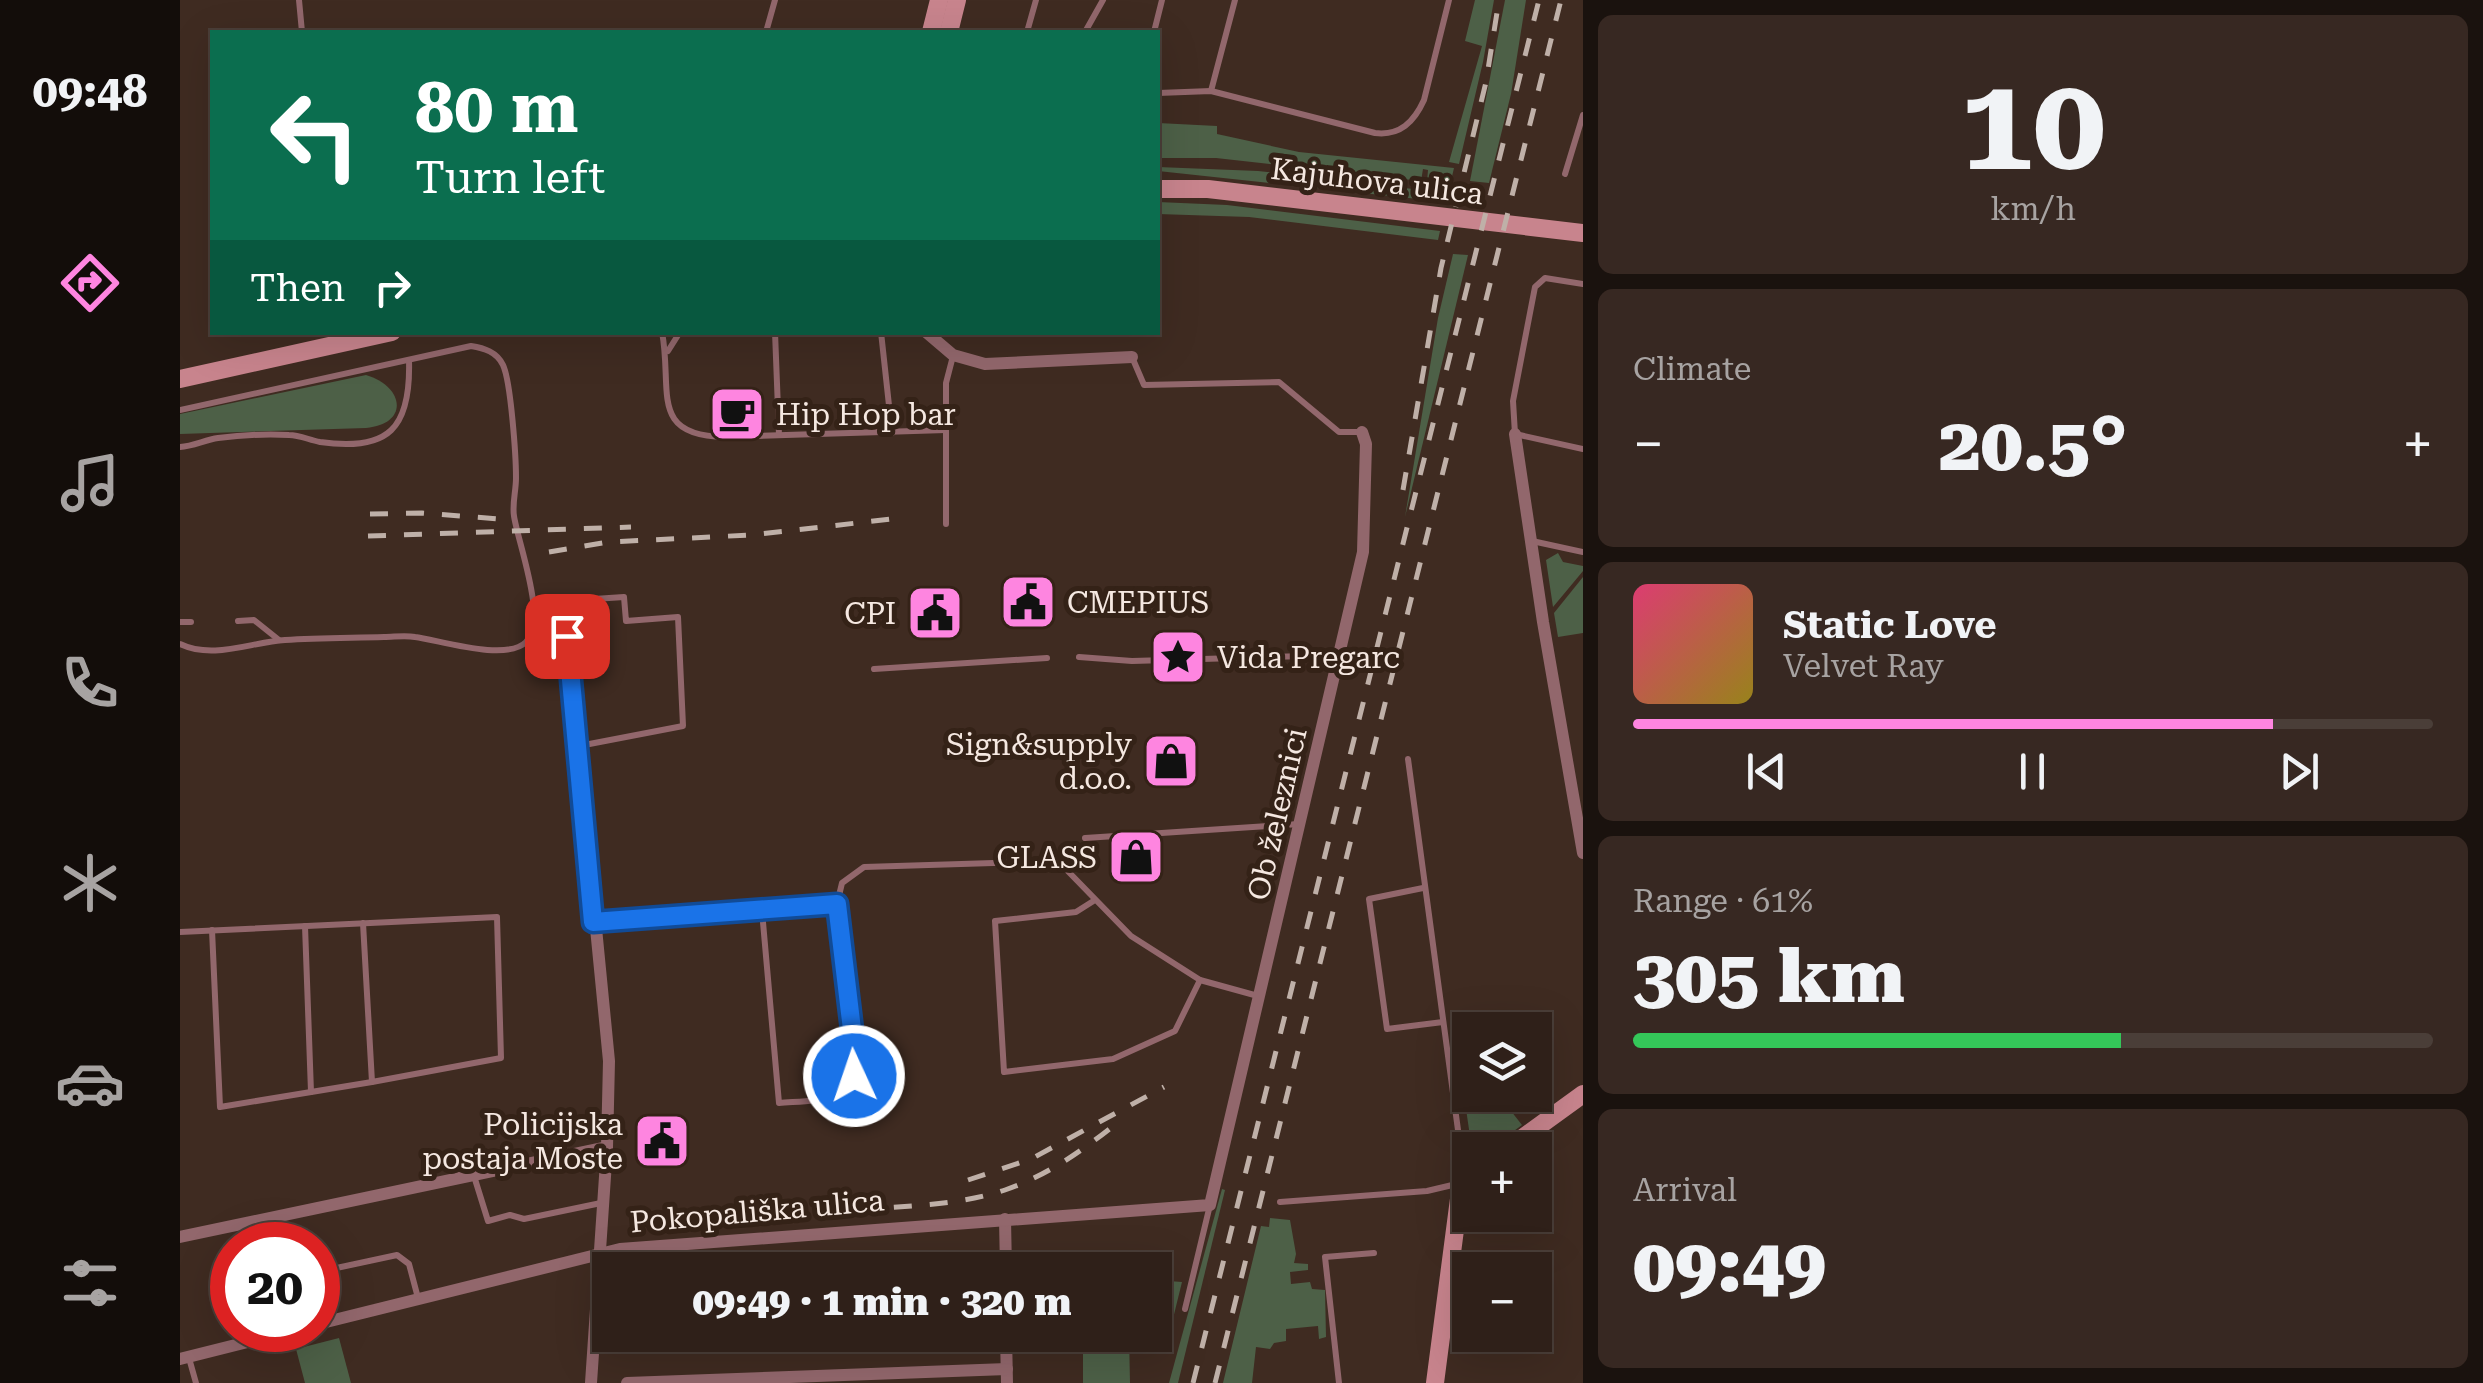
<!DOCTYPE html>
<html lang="en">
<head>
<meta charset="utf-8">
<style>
	body { margin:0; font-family:"Roboto Serif",serif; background:#372822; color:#f1f3f6; height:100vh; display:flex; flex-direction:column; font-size:38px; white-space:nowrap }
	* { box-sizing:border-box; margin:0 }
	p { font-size:32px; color:#a7a3a2 }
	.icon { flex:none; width:55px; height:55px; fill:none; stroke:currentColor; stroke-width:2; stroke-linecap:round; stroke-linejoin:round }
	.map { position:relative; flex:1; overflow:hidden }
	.side { display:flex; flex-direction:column; gap:15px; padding:15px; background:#1a120e; width:900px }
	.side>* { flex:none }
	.hud { position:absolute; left:30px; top:30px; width:950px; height:305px; border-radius:0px; box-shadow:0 10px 40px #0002,0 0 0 2px #4a3e38; background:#0b6e4f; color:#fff; overflow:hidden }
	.controls { position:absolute; left:1272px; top:1012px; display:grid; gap:20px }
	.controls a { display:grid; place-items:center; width:100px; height:100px; border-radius:0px; background:#2f2019; box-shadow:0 10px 40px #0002,0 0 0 2px #4a3e38; font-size:50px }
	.speed { position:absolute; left:30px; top:1222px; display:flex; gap:20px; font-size:50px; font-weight:700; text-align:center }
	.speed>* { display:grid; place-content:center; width:130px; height:130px; border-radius:50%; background:#2f2019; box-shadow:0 10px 40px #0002,0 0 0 2px #4a3e38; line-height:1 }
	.speed .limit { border:15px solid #d22; background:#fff; color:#111 }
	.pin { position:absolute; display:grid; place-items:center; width:85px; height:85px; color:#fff; margin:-42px; border-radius:20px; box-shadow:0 5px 15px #0006 }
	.me { position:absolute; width:110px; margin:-55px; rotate:357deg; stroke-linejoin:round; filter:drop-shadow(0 0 8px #0008) }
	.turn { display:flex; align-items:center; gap:35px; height:210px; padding:0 40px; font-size:45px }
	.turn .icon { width:130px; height:130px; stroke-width:2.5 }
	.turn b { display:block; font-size:70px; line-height:85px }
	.then { display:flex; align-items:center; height:95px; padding:0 40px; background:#0003; gap:20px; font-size:38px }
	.big { font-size:75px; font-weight:800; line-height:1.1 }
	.side .card { flex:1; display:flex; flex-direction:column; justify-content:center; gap:15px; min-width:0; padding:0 35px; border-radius:15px; background:#372822 }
	.side .dial { align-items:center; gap:0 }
	.dial b { font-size:130px; line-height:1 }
	.song { display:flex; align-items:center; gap:30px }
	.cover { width:120px; height:120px; border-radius:15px; background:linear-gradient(135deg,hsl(340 70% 55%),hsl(50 70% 35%)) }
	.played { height:10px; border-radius:5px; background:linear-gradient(90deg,#fe85e0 80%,#4a3e38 80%) }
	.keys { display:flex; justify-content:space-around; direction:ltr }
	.heat { display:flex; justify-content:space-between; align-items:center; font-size:55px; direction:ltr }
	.charge { height:15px; border-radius:8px; background:linear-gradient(90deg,#34c759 61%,#4a3e38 0) }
	.trip { position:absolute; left:412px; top:1252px; width:580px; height:100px; border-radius:0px; background:#2f2019; box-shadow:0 10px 40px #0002,0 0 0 2px #4a3e38; font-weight:800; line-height:100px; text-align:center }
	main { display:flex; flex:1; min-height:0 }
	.dock { display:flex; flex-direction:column; width:180px; justify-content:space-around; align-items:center; background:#130d0a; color:#a7a3a2 }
	.dock .icon { width:70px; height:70px }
	.dock .selected { color:#fe85e0 }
	.dock b { font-size:45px; color:#f1f3f6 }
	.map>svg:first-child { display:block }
</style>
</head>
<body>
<main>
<nav class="dock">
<b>09:48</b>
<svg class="icon selected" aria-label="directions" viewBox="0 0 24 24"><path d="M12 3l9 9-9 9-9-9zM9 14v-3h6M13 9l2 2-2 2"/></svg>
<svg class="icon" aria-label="music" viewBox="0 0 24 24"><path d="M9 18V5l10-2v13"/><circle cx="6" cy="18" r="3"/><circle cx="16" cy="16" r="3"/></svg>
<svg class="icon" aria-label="phone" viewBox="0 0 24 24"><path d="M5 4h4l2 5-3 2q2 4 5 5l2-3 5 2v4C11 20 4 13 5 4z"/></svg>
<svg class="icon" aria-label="climate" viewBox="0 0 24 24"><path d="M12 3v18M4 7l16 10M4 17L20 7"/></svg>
<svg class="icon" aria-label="car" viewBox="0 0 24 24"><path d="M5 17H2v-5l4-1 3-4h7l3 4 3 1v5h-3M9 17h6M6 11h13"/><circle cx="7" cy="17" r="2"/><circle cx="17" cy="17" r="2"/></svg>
<svg class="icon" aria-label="filters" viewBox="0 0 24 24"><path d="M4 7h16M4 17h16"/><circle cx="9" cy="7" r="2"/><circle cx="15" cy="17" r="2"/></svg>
</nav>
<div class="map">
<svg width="1403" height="1383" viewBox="0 0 1403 1383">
	<rect width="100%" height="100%" fill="#3f2b21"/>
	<g fill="#4d6047">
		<path d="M1295 0H1314L1303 62 1279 164 1269 162 1302 46 1285 41Z"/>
		<path d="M1325 0H1346L1331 94 1309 183 1290 181Z"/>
		<path d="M978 123 1037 126V134L1119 152 1274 168 1270 185 1247 182 1248 170 1243 169 1241 181 1036 158H978Z"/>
		<path d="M978 167 1078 171 1268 193 1266 202 978 171Z"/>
		<path d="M978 202 1047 205 1260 231 1258 240 1069 217 978 214Z"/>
		<path d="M1273 254 1288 255 1225 517 1258 318Z"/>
		<path d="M186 375C224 386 230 424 186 428L0 434V414Z"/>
		<path d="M1378 553 1383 562 1403 566V571L1373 607 1366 560Z"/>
		<path d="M1403 577V633L1378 637 1374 613Z"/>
		<path d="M1320 1097 1342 1125 1308 1150H1292L1285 1102Z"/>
		<path d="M1042 1189 1045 1190 998 1383H989Z"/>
		<path d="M1090 1218 1110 1220 1116 1254 1114 1263 1128 1264V1270L1110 1272 1111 1284 1130 1282 1132 1289 1145 1290 1146 1337 1139 1339 1138 1326 1106 1329V1341L1094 1343 1090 1349 1076 1347 1072 1383H1043L1081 1226 1089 1227Z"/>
		<path d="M975 1280 1002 1282 986 1347 976 1344 967 1335H975Z"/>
		<path d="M903 1335H949L950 1383H903Z"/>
		<path d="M159 1338 171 1383H125L116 1349Z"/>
	</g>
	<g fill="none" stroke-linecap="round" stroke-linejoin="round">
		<g stroke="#92676c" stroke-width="6">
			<path d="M119 0 122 32"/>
			<path d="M586 32 595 0"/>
			<path d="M847 32 856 0"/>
			<path d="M905 32 923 0"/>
			<path d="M974 32 982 0"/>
			<path d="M1031 91 1055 0"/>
			<path d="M978 93 1031 91 1195 133C1220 136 1234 122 1244 100L1269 0"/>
			<path d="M1385 174 1403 115"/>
			<path d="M1403 284 1365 278 1355 287 1333 401 1335 434 1403 449"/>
			<path d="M482 332C493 390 468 436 545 437L766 430"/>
			<path d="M595 332 599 435"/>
			<path d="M701 332 712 433"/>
			<path d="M488 351 500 332"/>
			<path d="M952 357 964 385 1099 382 1159 432H1181"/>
			<path d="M0 410 291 346C304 348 317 352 323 365 331 382 336 457 336 478 336 491 332 504 334 516 338 543 368 621 346 642 326 662 259 640 235 637 225 635 214 637 204 637 171 638 138 638 105 640 71 642 33 660 0 644"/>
			<path d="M0 447C13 446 25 440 38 438 61 435 87 434 109 435 120 435 129 440 140 442 209 452 231 428 229 360"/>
			<path d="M766 524V383L773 356"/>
			<path d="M1352 541 1403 552"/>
			<path d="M384 601 444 597 446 621 498 617 503 726 399 746"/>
			<path d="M58 621 74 620 99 640"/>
			<path d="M0 622H11"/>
			<path d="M899 657 952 661 1159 655"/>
			<path d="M694 669 867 658"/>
			<path d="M905 838 1119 824"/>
			<path d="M1243 888 1189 899 1207 1029 1263 1022"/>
			<path d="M915 900 896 912 815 921 824 1072 933 1059 995 1031 1020 980"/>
			<path d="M582 911 599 1103C633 1100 669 1104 677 1063L657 904"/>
			<path d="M415 922 657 904 662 883 684 867 878 861 951 936 1020 980 1078 996"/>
			<path d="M125 926 131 1092"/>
			<path d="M32 930 40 1107 192 1082"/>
			<path d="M0 932 317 917 321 1058 192 1082 183 923"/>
			<path d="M294 1176 308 1221 330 1215 344 1219 421 1203"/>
			<path d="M1100 1202 1247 1191 1285 1182 1228 759"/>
			<path d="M138 1272 217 1255 229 1264 238 1298"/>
			<path d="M1005 1309 1030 1205"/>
			<path d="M9 1358 16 1383"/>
			<path d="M1159 1383 1145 1257 1194 1253"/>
		</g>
		<g stroke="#92676c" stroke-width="12">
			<path d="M746 332 773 355 805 364 952 357"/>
			<path d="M1335 434 1363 622 1403 853"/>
			<path d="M384 601 429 1061 427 1147 411 1383"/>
			<path d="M825 1219 826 1270"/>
			<path d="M0 1237 427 1147"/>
			<path d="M138 1324 440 1249 1030 1205 1183 552 1186 444 1182 432"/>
			<path d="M826 1335 827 1383"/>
			<path d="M0 1359 115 1330"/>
			<path d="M447 1383 827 1369"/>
		</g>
		<g stroke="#c8848d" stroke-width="18">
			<path d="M751 32 759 0"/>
			<path d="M769 32 777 0"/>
			<path d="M978 189H1028L1403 233"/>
			<path d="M0 379 212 332"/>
			<path d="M1326 1150 1403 1094"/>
			<path d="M1255 1383 1279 1199 1290 1177"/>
		</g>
		<g stroke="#bfb0a8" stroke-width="5" stroke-dasharray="18 18" stroke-linecap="butt">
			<path d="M1223 490 1261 268 1306 82 1319 0"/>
			<path d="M190 514 242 513 320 519"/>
			<path d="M188 536 451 527"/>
			<path d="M369 552 428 542 571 535 712 519"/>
			<path d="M788 1180 851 1159 984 1087"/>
			<path d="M498 1213C567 1214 635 1213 704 1208 745 1205 786 1203 825 1190 869 1175 906 1148 942 1119"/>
			<path d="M1013 1383 1359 0"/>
			<path d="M1035 1383 1381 0"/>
		</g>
	</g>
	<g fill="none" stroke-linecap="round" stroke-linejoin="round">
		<g stroke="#114b97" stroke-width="25">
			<path id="route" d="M387 636 413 922 657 904 676 1063 674 1076"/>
		</g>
		<use href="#route" stroke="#1a73e8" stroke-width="18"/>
	</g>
	<defs>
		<g id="cafe-square" transform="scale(2.875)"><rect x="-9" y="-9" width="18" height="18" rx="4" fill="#fe85e0" stroke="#342217"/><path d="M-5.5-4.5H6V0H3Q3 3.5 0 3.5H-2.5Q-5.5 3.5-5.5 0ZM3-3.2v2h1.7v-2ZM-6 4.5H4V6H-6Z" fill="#111"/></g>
		<g id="civic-square" transform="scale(2.875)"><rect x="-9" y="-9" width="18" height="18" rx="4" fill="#fe85e0" stroke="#342217"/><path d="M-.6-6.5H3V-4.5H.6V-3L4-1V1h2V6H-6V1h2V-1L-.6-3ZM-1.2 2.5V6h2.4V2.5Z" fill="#111"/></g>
		<g id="sight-square" transform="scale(2.875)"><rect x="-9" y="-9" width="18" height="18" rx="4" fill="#fe85e0" stroke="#342217"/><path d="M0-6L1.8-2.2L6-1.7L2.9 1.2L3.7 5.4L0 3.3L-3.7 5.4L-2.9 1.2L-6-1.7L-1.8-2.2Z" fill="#111"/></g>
		<g id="shop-square" transform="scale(2.875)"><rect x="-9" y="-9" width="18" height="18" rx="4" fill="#fe85e0" stroke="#342217"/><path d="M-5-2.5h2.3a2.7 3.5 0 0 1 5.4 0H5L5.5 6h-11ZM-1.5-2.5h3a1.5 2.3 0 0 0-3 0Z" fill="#111"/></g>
	</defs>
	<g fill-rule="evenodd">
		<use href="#cafe-square" x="557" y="414"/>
		<use href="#civic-square" x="848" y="602"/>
		<use href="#civic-square" x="755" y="613"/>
		<use href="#sight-square" x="998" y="657"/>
		<use href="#shop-square" x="991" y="761"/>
		<use href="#shop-square" x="956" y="857"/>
		<use href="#civic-square" x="482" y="1141"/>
	</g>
	<g text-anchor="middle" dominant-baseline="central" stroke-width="10" stroke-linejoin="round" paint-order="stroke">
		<g font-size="30" fill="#f5e8e1" stroke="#342217">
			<text transform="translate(1197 181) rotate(7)">Kajuhova ulica</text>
			<text transform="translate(1097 814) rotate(-77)">Ob železnici</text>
			<text transform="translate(577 1211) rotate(-5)">Pokopališka ulica</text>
		</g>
		<g font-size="30" fill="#f5e8e1" stroke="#342217" text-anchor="end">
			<text x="596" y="414" text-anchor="start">Hip Hop bar</text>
			<text x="887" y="602" text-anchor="start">CMEPIUS</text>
			<text x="716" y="613">CPI</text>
			<text x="1037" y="657" text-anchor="start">Vida Pregarc</text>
			<text x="952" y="744">Sign&amp;supply<tspan x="952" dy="34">d.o.o.</tspan></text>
			<text x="917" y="857">GLASS</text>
			<text x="443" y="1124">Policijska<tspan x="443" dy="34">postaja Moste</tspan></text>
		</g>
	</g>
</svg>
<div class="controls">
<a><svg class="icon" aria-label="layers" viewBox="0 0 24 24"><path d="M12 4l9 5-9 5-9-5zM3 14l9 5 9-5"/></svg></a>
<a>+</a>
<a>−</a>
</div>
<div class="speed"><div class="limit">20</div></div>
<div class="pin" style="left:387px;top:636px;background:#d93025"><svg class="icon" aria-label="arrive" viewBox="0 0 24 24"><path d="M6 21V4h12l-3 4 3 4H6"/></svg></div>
<svg class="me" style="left:674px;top:1076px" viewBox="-20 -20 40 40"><circle r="17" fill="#1a73e8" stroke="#fff" stroke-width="3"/><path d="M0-11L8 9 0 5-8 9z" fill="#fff"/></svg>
<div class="trip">09:49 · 1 min · 320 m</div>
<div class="hud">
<div class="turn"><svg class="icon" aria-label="left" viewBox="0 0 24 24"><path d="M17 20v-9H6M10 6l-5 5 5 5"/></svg><div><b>80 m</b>Turn left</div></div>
<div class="then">Then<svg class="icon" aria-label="right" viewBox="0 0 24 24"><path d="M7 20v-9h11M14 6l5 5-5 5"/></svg></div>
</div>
</div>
<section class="side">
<div class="card dial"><b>10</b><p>km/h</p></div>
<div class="card"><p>Climate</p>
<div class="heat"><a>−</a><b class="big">20.5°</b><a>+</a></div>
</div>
<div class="card">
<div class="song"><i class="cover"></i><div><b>Static Love</b><p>Velvet Ray</p></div></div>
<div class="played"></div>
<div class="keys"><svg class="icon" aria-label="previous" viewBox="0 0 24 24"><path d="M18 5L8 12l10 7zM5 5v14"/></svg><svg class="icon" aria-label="pause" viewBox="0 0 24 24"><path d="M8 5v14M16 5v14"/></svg><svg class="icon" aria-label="next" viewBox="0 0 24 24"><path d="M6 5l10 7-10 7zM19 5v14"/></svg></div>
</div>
<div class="card"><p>Range · 61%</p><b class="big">305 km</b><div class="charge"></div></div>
<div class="card"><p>Arrival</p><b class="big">09:49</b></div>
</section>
</main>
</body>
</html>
